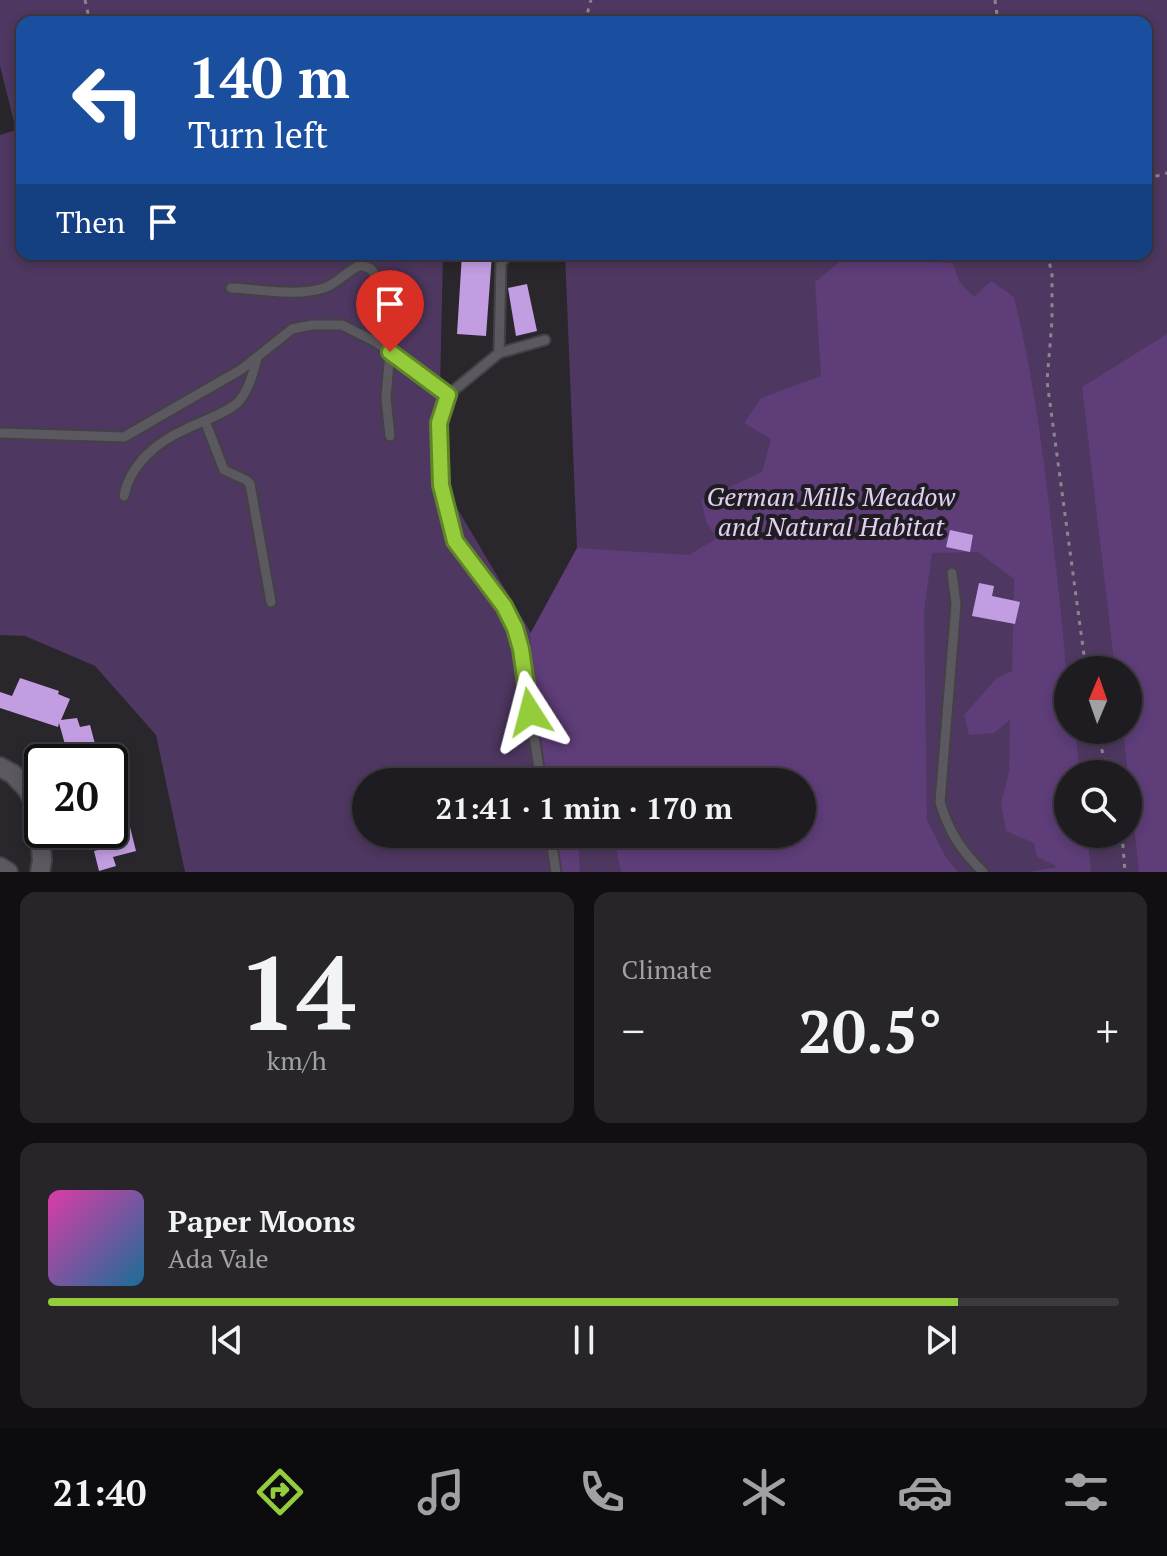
<!DOCTYPE html>
<html lang="en">
<head>
<meta charset="utf-8">
<style>
	body { margin:0; font-family:"PT Serif",serif; background:#27252a; color:#f1f3f6; height:100vh; display:flex; flex-direction:column; font-size:30px; white-space:nowrap }
	* { box-sizing:border-box; margin:0 }
	p { font-size:26px; color:#a1a1a5 }
	.icon { flex:none; width:44px; height:44px; fill:none; stroke:currentColor; stroke-width:2; stroke-linecap:round; stroke-linejoin:round }
	.map { position:relative; height:872px; overflow:hidden }
	.panel { display:flex; flex-direction:column; gap:20px; padding:20px; background:#110f12; flex:1 }
	.panel>* { flex:none }
	.hud { position:absolute; left:16px; top:16px; width:1136px; height:244px; border-radius:16px; box-shadow:0 4px 12px #0003,0 0 0 2px #3c3a3f; background:#1a4fa0; color:#fff; overflow:hidden }
	.needle { width:52px; rotate:2deg }
	.buttons { position:absolute; left:1054px; top:656px; display:grid; gap:16px }
	.buttons a { display:grid; place-items:center; width:88px; height:88px; border-radius:50%; background:#1f1c21; box-shadow:0 4px 12px #0003,0 0 0 2px #3c3a3f; font-size:40px }
	.speed { position:absolute; left:24px; top:744px; display:flex; gap:16px; font-size:40px; font-weight:700; text-align:center }
	.speed>* { display:grid; place-content:center; width:104px; height:104px; border-radius:50%; background:#1f1c21; box-shadow:0 4px 12px #0003,0 0 0 2px #3c3a3f; line-height:1 }
	.speed .limit { border:4px solid #111; border-radius:12px; background:#fff; color:#111 }
	.pin { position:absolute; display:grid; place-items:center; width:68px; height:68px; color:#fff; margin:-82px -34px; border-radius:50% 50% 50% 0; rotate:-45deg; box-shadow:0 0 8px #0007 }
	.pin .icon { rotate:45deg }
	.me { position:absolute; width:88px; margin:-44px; rotate:351deg; stroke-linejoin:round; filter:drop-shadow(0 0 6px #0008) }
	.turn { display:flex; align-items:center; gap:28px; height:168px; padding:0 40px; font-size:36px }
	.turn .icon { width:104px; height:104px; stroke-width:2.5 }
	.turn b { display:block; font-size:56px; line-height:68px }
	.then { display:flex; align-items:center; height:76px; padding:0 40px; background:#0003; gap:16px; font-size:30px }
	.big { font-size:60px; font-weight:800; line-height:1.1 }
	.panel .card { flex:1; display:flex; flex-direction:column; justify-content:center; gap:12px; min-width:0; padding:0 28px; border-radius:16px; background:#27252a }
	.panel .dial { align-items:center; gap:0 }
	.dial b { font-size:104px; line-height:1 }
	.song { display:flex; align-items:center; gap:24px }
	.cover { width:96px; height:96px; border-radius:12px; background:linear-gradient(135deg,hsl(320 70% 55%),hsl(200 70% 35%)) }
	.played { height:8px; border-radius:4px; background:linear-gradient(90deg,#94cc3c 85%,#3c3a3f 85%) }
	.keys { display:flex; justify-content:space-around; direction:ltr }
	.heat { display:flex; justify-content:space-between; align-items:center; font-size:44px; direction:ltr }
	.panel .tiles { flex:1; display:grid; gap:20px; grid-template-columns:1fr 1fr }
	.card:last-child { grid-column:span 2 }
	.trip { position:absolute; left:352px; top:768px; width:464px; height:80px; border-radius:40px; background:#1f1c21; box-shadow:0 4px 12px #0003,0 0 0 2px #3c3a3f; font-weight:800; line-height:80px; text-align:center }
	.tabs { display:flex; height:128px; justify-content:space-around; align-items:center; background:#0c0b0d; color:#a1a1a5 }
	.tabs .icon { width:56px; height:56px }
	.tabs .current { color:#94cc3c }
	.tabs b { font-size:36px; color:#f1f3f6 }
	.map>svg:first-child { display:block }
</style>
</head>
<body>
<div class="map">
<svg width="1167" height="872" viewBox="0 0 1167 872">
	<rect width="100%" height="100%" fill="#29262c"/>
	<path fill="#4e3760" fill-rule="evenodd" d="M0 0H1167V872H185L156 735 95 666 25 636 0 635V135L16 130 0 66ZM22 22H1146V254H565L577 548 531 633 438 476 443 254H22ZM1068 670H1128V730H1068ZM1068 774H1128V834H1068ZM366 782H802V834H366Z"/>
	<g fill="#5e3d78">
		<path d="M843 259 953 263 959 281 974 297 991 281 1014 297C1034 378 1044 458 1053 540 1060 604 1068 666 1068 730H1075L1080 774H1068V834H1087L1091 872H1027L1058 867 1037 857 1034 843 1006 831 1001 804 1009 771 1010 720 994 733 969 735 964 715 996 679 1012 671 1014 579 978 552 932 553 924 611 927 820 945 856 958 872H621L613 834H802V782H546L530 634 577 548 689 555 717 538 706 522 701 500 762 472 771 439 744 423 761 398 821 376 815 282Z"/>
		<path d="M1167 334V872H1139L1123 730H1128V670H1115L1082 387Z"/>
		<path d="M551 834H578L580 872H555Z"/>
	</g>
	<g fill="#c29de1">
		<path d="M462 254H492L486 336 457 334Z"/>
		<path d="M527 284 537 331 516 336 508 288Z"/>
		<path d="M950 530 973 535 970 552 946 547Z"/>
		<path d="M979 583 994 586 992 596 1020 602 1015 624 972 616Z"/>
		<path d="M20 678 59 691 58 694 70 699 61 720 77 718 80 727 90 725 99 759 78 762 75 752 68 755 59 723 58 727 0 708V692L12 696Z"/>
		<path d="M125 807 136 851 113 857 116 866 99 871 94 851 98 850 92 830H110V812Z"/>
	</g>
	<g fill="none" stroke-linecap="round" stroke-linejoin="round">
		<g stroke="#434145" stroke-width="13">
			<g id="service">
				<path d="M231 288C260 289 296 297 324 288 338 284 347 270 361 265L371 269 379 281 393 316 386 398 390 436"/>
				<path d="M499 353 545 340"/>
				<path d="M448 395 499 353 501 263 508 254"/>
				<path d="M205 421 224 470 246 480 250 484 271 602"/>
				<path d="M0 433 124 437 242 369 292 329 312 325H342L376 342 448 395C445 404 440 415 439 424 436 453 443 521 458 544 482 582 507 604 521 649L541 782"/>
				<path d="M124 496C130 464 157 442 186 429 203 420 222 416 237 403 248 393 254 371 257 357"/>
				<path d="M952 573 956 604 940 802C949 832 960 849 983 872"/>
				<path d="M550 834 556 872"/>
			</g>
		</g>
		<g stroke="#434145" stroke-width="22">
			<g id="minor">
				<path d="M0 767 13 774 27 789 38 809 42 860 40 872"/>
				<path d="M0 867 8 872"/>
			</g>
		</g>
		<g stroke="#89878b" stroke-width="3" stroke-dasharray="4 6" stroke-linecap="butt">
			<path d="M85 0 90 22"/>
			<path d="M995 0 998 22"/>
			<path d="M585 22 591 0"/>
			<path d="M1146 179 1167 173"/>
			<path d="M1047 254 1052 273V321L1047 381 1086 670"/>
			<path d="M1096 730 1109 774"/>
			<path d="M1122 834 1125 872"/>
		</g>
		<use href="#service" stroke="#5c585f" stroke-width="9"/>
		<use href="#minor" stroke="#5c585f" stroke-width="18"/>
	</g>
	<g fill="none" stroke-linecap="round" stroke-linejoin="round">
		<g stroke="#608527" stroke-width="20">
			<path id="route" d="M390 352 448 395 439 423 441 485 455 541 504 606 515 628 521 649 530 712"/>
		</g>
		<use href="#route" stroke="#94cc3c" stroke-width="14"/>
	</g>
	<g text-anchor="middle" dominant-baseline="central" stroke-width="8" stroke-linejoin="round" paint-order="stroke">
		<g font-size="26" font-style="italic" fill="#e2cff4" stroke="#201d22">
			<text x="831" y="496">German Mills Meadow<tspan x="831" dy="30">and Natural Habitat</tspan></text>
		</g>
	</g>
</svg>
<div class="buttons">
<a><svg class="needle" viewBox="-14 -14 28 28"><path d="M0-13l5 13h-10z" fill="#e53935"/><path d="M0 13l5-13h-10z" fill="#a1a1a5"/></svg></a>
<a><svg class="icon" aria-label="search" viewBox="0 0 24 24"><circle cx="10" cy="10" r="6"/><path d="M15 15l6 6"/></svg></a>
</div>
<div class="speed"><div class="limit">20</div></div>
<div class="pin" style="left:390px;top:352px;background:#d93025"><svg class="icon" aria-label="arrive" viewBox="0 0 24 24"><path d="M6 21V4h12l-3 4 3 4H6"/></svg></div>
<svg class="me" style="left:530px;top:712px" viewBox="-20 -20 40 40"><path d="M0-17L14 15 0 8-14 15z" fill="#94cc3c" stroke="#fff" stroke-width="4"/></svg>
<div class="trip">21:41 · 1 min · 170 m</div>
<div class="hud">
<div class="turn"><svg class="icon" aria-label="left" viewBox="0 0 24 24"><path d="M17 20v-9H6M10 6l-5 5 5 5"/></svg><div><b>140 m</b>Turn left</div></div>
<div class="then">Then<svg class="icon" aria-label="arrive" viewBox="0 0 24 24"><path d="M6 21V4h12l-3 4 3 4H6"/></svg></div>
</div>
</div>
<section class="panel">
<div class="tiles">
<div class="card dial"><b>14</b><p>km/h</p></div>
<div class="card"><p>Climate</p>
<div class="heat"><a>−</a><b class="big">20.5°</b><a>+</a></div>
</div>
<div class="card">
<div class="song"><i class="cover"></i><div><b>Paper Moons</b><p>Ada Vale</p></div></div>
<div class="played"></div>
<div class="keys"><svg class="icon" aria-label="previous" viewBox="0 0 24 24"><path d="M18 5L8 12l10 7zM5 5v14"/></svg><svg class="icon" aria-label="pause" viewBox="0 0 24 24"><path d="M8 5v14M16 5v14"/></svg><svg class="icon" aria-label="next" viewBox="0 0 24 24"><path d="M6 5l10 7-10 7zM19 5v14"/></svg></div>
</div>
</div>
</section>
<nav class="tabs">
<b>21:40</b>
<svg class="icon current" aria-label="directions" viewBox="0 0 24 24"><path d="M12 3l9 9-9 9-9-9zM9 14v-3h6M13 9l2 2-2 2"/></svg>
<svg class="icon" aria-label="music" viewBox="0 0 24 24"><path d="M9 18V5l10-2v13"/><circle cx="6" cy="18" r="3"/><circle cx="16" cy="16" r="3"/></svg>
<svg class="icon" aria-label="phone" viewBox="0 0 24 24"><path d="M5 4h4l2 5-3 2q2 4 5 5l2-3 5 2v4C11 20 4 13 5 4z"/></svg>
<svg class="icon" aria-label="climate" viewBox="0 0 24 24"><path d="M12 3v18M4 7l16 10M4 17L20 7"/></svg>
<svg class="icon" aria-label="car" viewBox="0 0 24 24"><path d="M5 17H2v-5l4-1 3-4h7l3 4 3 1v5h-3M9 17h6M6 11h13"/><circle cx="7" cy="17" r="2"/><circle cx="17" cy="17" r="2"/></svg>
<svg class="icon" aria-label="filters" viewBox="0 0 24 24"><path d="M4 7h16M4 17h16"/><circle cx="9" cy="7" r="2"/><circle cx="15" cy="17" r="2"/></svg>
</nav>
</body>
</html>
